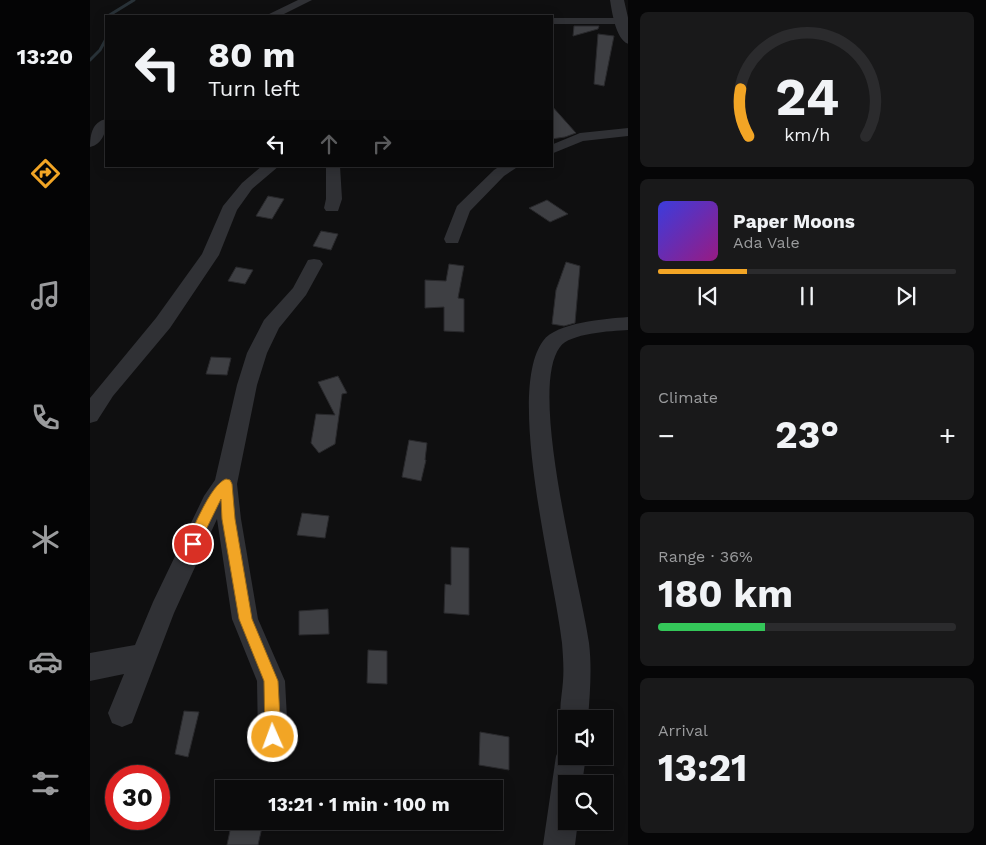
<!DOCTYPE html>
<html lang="en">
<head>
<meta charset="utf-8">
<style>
	body { margin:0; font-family:"Work Sans",sans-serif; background:#19191a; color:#f1f3f6; height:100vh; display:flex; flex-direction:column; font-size:19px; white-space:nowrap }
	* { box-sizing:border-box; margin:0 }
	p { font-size:16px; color:#9a9b9d }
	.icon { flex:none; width:28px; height:28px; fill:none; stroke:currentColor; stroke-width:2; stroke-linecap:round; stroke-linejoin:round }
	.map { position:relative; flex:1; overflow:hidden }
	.side { display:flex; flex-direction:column; gap:12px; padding:12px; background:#060607; width:358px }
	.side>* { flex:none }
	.guide { position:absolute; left:15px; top:15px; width:448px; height:152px; border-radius:0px; box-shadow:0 2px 12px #0003,0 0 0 1px #2b2b2d; background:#0b0b0c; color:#f1f3f6; overflow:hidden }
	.tools { position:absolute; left:468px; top:710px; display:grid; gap:10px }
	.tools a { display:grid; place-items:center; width:55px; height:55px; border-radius:0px; background:#0b0b0c; box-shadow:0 2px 12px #0003,0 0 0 1px #2b2b2d; font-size:25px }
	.speed { position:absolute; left:15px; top:765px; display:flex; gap:10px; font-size:25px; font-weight:700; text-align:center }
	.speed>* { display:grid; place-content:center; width:65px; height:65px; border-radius:50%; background:#0b0b0c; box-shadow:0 2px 12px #0003,0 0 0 1px #2b2b2d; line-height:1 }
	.speed .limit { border:8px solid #d22; background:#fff; color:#111 }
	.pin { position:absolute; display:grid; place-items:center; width:42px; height:42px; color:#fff; margin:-21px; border:2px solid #fff; border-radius:50%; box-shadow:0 1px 5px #0007 }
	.me { position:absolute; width:55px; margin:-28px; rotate:358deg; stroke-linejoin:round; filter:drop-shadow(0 0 4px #0008) }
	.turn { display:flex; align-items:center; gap:18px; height:105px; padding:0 20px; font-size:22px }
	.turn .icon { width:65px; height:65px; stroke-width:2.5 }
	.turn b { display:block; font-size:35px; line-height:42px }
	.lanes { display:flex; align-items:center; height:48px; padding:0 20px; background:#0003; justify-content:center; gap:25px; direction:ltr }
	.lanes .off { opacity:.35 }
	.big { font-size:38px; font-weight:700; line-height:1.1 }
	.side .tile { flex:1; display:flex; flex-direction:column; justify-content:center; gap:8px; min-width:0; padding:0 18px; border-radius:8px; background:#19191a }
	.side .dial { align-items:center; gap:0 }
	.dial svg { height:130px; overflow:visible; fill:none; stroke:#2b2b2d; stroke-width:7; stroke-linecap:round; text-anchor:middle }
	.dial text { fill:#f1f3f6; stroke:none }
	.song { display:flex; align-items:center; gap:15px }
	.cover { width:60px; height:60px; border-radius:8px; background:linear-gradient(135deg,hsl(240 70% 55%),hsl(310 70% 35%)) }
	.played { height:5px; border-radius:2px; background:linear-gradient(90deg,#f2a525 30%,#2b2b2d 30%) }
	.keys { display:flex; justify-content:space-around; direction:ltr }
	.heat { display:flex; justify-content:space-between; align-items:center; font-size:28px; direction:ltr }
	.charge { height:8px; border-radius:4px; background:linear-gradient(90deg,#34c759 36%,#2b2b2d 0) }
	.trip { position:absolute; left:125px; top:780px; width:288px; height:50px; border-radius:0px; background:#0b0b0c; box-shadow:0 2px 12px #0003,0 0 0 1px #2b2b2d; font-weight:700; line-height:50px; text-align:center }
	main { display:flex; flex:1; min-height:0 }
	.dock { display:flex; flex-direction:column; width:90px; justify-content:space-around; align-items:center; background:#040405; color:#9a9b9d }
	.dock .icon { width:35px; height:35px }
	.dock .on { color:#f2a525 }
	.dock b { font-size:22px; color:#f1f3f6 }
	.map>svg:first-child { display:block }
</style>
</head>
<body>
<main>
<nav class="dock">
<b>13:20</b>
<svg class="icon on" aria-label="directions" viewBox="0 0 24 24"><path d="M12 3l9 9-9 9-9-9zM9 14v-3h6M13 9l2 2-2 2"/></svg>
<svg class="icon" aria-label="music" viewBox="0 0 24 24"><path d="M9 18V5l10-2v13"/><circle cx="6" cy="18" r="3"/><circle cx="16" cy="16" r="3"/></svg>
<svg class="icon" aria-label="phone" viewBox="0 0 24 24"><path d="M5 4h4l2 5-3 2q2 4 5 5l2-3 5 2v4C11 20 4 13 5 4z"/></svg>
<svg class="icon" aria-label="climate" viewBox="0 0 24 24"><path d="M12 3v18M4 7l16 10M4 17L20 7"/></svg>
<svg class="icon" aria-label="car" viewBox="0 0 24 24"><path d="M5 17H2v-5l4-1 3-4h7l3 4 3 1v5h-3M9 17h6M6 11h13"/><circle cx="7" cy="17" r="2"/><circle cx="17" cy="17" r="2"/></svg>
<svg class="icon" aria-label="filters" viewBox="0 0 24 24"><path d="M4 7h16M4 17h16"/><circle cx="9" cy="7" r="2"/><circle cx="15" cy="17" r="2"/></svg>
</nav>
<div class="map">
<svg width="539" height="845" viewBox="0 0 539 845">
	<rect width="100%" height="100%" fill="#0f0f10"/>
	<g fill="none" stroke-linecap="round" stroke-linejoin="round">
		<g stroke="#293238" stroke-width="3">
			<path d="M18 16 44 0"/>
			<path d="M0 60 10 50 16 39"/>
		</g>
	</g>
	<g fill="#3e3f43" stroke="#29292c">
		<path d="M484 26H509L508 29 483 36Z"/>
		<path d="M508 34 524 36 514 86 504 84Z"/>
		<path d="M461 105 486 133 475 137 461 139Z"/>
		<path d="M178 196 194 199 182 219 166 216Z"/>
		<path d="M457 200 478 214 460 222 439 208Z"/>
		<path d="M231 231 248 234 241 250 223 246Z"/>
		<path d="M476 262 490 266 485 323 474 326 462 324 466 290Z"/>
		<path d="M359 264 374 266 368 298 374 299V332L354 331V307L335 308V280L356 281Z"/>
		<path d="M146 267 163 270 155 284 138 281Z"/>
		<path d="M121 357 141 358 137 375 116 374Z"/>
		<path d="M248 376 257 393 252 394 245 444 229 453 221 443 226 414 245 415 228 382Z"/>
		<path d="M319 440 337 443 335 460H336L331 481 312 477Z"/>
		<path d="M212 513 239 516 235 538 207 535Z"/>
		<path d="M361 547 379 548V615L354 613 355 584 361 585Z"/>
		<path d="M238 609 239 634 209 635V611Z"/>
		<path d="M278 650 297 651V684L277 683Z"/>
		<path d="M94 711 109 712 98 757 85 754Z"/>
		<path d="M390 732 419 737V770L389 765Z"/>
		<path d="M142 821 173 823 168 845H137Z"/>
	</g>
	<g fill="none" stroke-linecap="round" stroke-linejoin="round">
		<g fill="#303135" fill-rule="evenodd">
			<path d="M208 0H222L190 16H175Z"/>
			<path d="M461 18H531L537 21 531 24H461Z"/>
			<path d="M16 119C17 130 13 144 0 147 0 135 2 122 16 119Z"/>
			<path d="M539 128V136L493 141 461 154V145L490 133Z"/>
			<path d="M172 166H189L162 189 147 210 129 255 80 328 23 396 7 421 0 423V398L66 318 112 254 133 206 152 183Z"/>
			<path d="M236 166H250L252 199 248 211H236L234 208 236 199Z"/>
			<path d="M410 166H429L414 176 380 211 368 243H356L354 239 367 206 404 170Z"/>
			<path d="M224 259 230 260 233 264 216 295 189 328 177 353 167 385 147 484 151 519 168 619 195 681 198 737 193 747 183 752 173 747 168 737 167 681 142 619 127 519 84 613 42 723 32 727 22 723 18 713 34 674 0 681V653L45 645 63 602 114 496 125 480 147 385 157 353 174 320 203 288 218 260Z"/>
			<path d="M539 317V330C522 331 480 333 470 347 437 390 491 585 499 643 502 668 500 693 498 719H476V730L474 729C467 714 472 697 473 681 474 668 473 656 472 643 465 577 415 393 453 341 467 322 516 319 539 317Z"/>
			<path d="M476 743V756H496L492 784H476V821H488L485 845H453L466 756 471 746Z"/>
		</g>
		<path fill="#303135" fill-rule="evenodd" d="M520 0H534L539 22V44C526 41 522 12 520 0Z"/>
	</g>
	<path fill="#f2a525" stroke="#9d6b18" d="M136 479 140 480 142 484 145 519 162 619 188 681 191 737 188 743 183 745 177 743 175 737 174 681 149 619 132 519 131 499 107 548 103 550 98 548 96 544C103 529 121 484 136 479Z"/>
</svg>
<div class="tools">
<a><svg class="icon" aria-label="sound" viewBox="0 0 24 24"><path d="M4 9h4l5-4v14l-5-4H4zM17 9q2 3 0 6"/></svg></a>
<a><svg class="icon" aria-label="search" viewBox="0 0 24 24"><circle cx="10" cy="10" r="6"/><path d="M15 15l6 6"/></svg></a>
</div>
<div class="speed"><div class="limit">30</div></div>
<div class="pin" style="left:103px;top:544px;background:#d93025"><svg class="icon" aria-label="arrive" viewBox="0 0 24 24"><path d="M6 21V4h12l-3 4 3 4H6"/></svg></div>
<svg class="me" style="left:183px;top:737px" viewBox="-20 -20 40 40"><circle r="17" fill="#f2a525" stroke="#fff" stroke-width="3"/><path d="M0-11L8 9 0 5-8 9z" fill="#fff"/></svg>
<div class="trip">13:21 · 1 min · 100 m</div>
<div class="guide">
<div class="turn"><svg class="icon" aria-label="left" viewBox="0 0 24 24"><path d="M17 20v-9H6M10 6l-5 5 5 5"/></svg><div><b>80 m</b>Turn left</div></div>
<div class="lanes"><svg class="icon" aria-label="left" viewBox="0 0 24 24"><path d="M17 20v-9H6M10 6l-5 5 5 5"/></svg><svg class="icon off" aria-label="ahead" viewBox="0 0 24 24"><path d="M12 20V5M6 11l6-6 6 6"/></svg><svg class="icon off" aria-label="right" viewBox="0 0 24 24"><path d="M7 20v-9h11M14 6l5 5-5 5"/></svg></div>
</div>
</div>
<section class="side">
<div class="tile dial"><svg viewBox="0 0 100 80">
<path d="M14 69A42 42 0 1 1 86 69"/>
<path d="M14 69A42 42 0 0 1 9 40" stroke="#f2a525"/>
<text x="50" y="56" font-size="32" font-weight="700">24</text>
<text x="50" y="72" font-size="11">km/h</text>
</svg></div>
<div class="tile">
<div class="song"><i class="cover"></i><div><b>Paper Moons</b><p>Ada Vale</p></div></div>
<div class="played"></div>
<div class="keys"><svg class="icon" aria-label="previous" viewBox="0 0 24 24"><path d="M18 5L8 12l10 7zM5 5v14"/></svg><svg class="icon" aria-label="pause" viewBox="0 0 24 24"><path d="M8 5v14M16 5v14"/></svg><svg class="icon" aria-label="next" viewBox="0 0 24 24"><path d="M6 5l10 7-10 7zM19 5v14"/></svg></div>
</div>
<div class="tile"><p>Climate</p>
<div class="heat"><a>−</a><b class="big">23°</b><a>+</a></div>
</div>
<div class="tile"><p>Range · 36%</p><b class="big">180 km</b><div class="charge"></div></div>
<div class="tile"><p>Arrival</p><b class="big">13:21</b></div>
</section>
</main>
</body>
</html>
